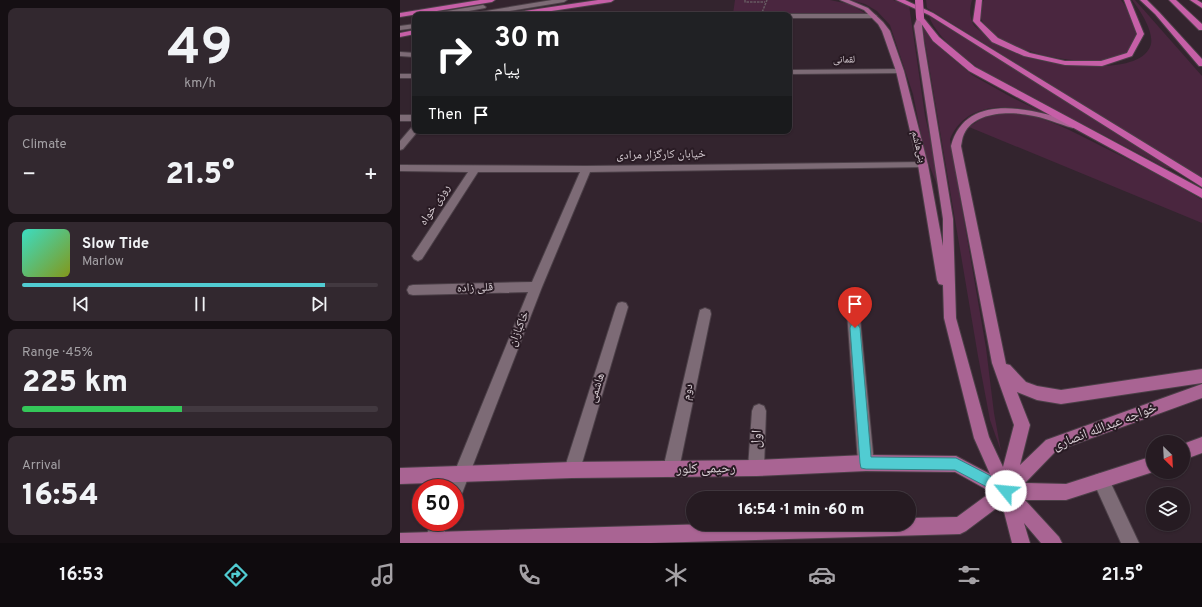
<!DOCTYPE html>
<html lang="en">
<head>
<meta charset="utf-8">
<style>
	body { margin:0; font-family:Overpass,"Noto Naskh Arabic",sans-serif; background:#32282f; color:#f1f3f6; height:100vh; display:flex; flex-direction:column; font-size:15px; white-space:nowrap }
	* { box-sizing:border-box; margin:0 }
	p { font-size:13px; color:#a4a1a5 }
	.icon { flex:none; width:22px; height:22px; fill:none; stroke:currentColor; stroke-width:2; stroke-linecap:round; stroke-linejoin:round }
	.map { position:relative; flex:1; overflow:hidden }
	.details { display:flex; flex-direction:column; gap:8px; padding:8px; background:#150f13; width:400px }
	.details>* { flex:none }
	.banner { position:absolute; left:12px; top:12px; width:380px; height:122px; border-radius:8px; box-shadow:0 1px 3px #0004,0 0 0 1px #423940; background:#202124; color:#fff; overflow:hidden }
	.needle { width:26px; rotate:156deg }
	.tools { position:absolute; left:746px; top:435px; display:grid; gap:8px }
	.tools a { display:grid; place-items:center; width:44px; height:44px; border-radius:50%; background:#261b22; box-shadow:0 1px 3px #0004,0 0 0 1px #423940; font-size:20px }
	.speed { position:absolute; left:12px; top:479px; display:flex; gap:8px; font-size:20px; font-weight:700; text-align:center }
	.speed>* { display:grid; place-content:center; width:52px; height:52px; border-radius:50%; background:#261b22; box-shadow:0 1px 3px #0004,0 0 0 1px #423940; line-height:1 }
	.speed .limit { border:6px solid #d22; background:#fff; color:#111 }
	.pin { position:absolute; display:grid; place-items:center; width:34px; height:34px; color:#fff; margin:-41px -17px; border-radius:50% 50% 50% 0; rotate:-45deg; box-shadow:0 0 4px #0007 }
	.pin .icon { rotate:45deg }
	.me { position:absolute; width:44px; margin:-22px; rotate:298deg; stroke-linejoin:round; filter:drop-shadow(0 0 3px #0008) }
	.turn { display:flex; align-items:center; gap:14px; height:84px; padding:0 16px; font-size:18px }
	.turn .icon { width:52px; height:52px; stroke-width:2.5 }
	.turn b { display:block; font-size:28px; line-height:34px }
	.then { display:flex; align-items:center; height:38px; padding:0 16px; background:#0003; gap:8px; font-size:15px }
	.big { font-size:30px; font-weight:800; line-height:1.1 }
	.details .tile { flex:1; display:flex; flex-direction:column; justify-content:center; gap:6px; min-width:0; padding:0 14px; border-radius:8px; background:#32282f }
	.details .dial { align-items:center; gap:0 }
	.dial b { font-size:52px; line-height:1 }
	.song { display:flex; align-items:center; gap:12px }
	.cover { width:48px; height:48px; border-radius:6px; background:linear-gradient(135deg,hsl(170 70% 55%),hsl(70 70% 35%)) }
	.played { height:4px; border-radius:2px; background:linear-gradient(90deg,#51ccd2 85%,#423940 85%) }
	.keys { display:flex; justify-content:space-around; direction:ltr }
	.heat { display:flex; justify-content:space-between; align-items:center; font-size:22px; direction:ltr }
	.charge { height:6px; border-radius:3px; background:linear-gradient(90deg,#34c759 45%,#423940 0) }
	.trip { position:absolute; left:286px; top:491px; width:230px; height:40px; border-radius:20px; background:#261b22; box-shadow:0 1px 3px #0004,0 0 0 1px #423940; font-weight:800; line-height:40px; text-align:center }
	.menu { display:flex; height:64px; justify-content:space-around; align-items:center; background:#0f0b0e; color:#a4a1a5 }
	.menu .icon { width:28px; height:28px }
	.menu .on { color:#51ccd2 }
	.menu b { font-size:18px; color:#f1f3f6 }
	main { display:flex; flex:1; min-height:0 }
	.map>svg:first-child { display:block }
</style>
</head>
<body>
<main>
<section class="details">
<div class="tile dial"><b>49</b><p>km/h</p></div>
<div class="tile"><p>Climate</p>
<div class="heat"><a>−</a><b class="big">21.5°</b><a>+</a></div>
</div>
<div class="tile">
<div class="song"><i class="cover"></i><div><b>Slow Tide</b><p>Marlow</p></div></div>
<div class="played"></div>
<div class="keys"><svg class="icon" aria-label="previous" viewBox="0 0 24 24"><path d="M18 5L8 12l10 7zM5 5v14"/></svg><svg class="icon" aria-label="pause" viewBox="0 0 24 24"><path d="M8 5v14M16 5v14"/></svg><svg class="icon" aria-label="next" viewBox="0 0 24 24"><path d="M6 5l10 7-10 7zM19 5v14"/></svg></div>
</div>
<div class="tile"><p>Range · 45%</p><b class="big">225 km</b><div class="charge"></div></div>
<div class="tile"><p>Arrival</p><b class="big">16:54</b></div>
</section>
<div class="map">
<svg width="802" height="543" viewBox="0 0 802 543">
	<rect width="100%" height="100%" fill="#33242e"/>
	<g fill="#4a263f">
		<path d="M335 0H430L449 4 465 13 333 14Z"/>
		<path d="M451 0H493L509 5 525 116 535 159 538 187 525 154 513 94 490 25 477 11 465 4Z"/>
		<path d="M526 0H572C570 7 569 14 572 21 573 26 578 29 582 32 594 44 610 52 627 57 652 65 737 77 750 47 756 34 740 10 732 0H735L802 76V178L527 8Z"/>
		<path d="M584 0H721C729 11 741 29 740 43 709 86 552 43 584 0Z"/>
		<path d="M529 16 777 169 766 168C740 154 714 140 688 127 646 105 545 62 529 16Z"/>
		<path d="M522 24 532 41 572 75 611 97 646 114C612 104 566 100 550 139L586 348 594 413 601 451 590 420 578 356Z"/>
		<path d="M607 113C642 114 669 130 699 145 734 162 769 180 802 200V223L569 127 586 116Z"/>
	</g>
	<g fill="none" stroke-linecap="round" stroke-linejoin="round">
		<g stroke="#4b3f47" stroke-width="2">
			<g id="minor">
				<path d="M152 0H167L164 2 86 15H71L74 13Z"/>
				<path d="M83 5 86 7 85 8 47 15H32L35 13Z"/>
				<path d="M389 14H474L477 16 474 18H389V15H386Z"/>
				<path d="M15 24V28L0 30V26Z"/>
				<path d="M0 52 15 53V57L0 56Z"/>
				<path d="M500 69H503V73L389 74V70Z"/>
				<rect x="0" y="74" width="15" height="4"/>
				<rect x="0" y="115" width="15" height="6"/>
				<path d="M15 126V131H18L3 149 0 150V141L12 127Z"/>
				<path d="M523 162 526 163 528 165 526 167 190 172 142 287 61 496 55 498V488H48L128 292 13 295 9 294 7 290 9 286 13 285 132 282 180 172H78L22 259 18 261 14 259 12 256 68 172 0 171V165L186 166Z"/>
				<path d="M452 293 456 294 458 298 474 463 472 469 466 471 460 469 458 463 446 298 448 294Z"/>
				<path d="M222 302 226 303 228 307 180 470 178 476 172 478 166 476 164 470 216 307 218 303Z"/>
				<path d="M305 308 310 310 311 314 279 469 277 475 271 477 265 475 263 469 299 314 300 310Z"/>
				<path d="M359 404 364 406 366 411 364 468 362 474 356 476 350 474 348 468 352 411 354 406Z"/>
				<path d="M701 473 707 475 739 543H721L693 481 695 475Z"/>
				<path d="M32 522H49L40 543H26L24 540Z"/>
			</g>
		</g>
		<g stroke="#4b3f47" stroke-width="2">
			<g id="major">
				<path d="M440 0H449L468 8 483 22 490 31 504 71 528 165 543 246V219L514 26 518 16 523 17 522 26 524 43 553 219 556 318 589 437 603 467 614 425 592 363 551 146C566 89 637 110 676 123L678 125 673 128C658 124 644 117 628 115 608 111 574 112 564 134 562 138 562 142 561 146L606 364 610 365 626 382 637 386 661 390 802 369V383L661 404 637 400 617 392 630 425 620 465 646 440 802 384V398L656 451 625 483 666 484 753 456V472L666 500H625L659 537 662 543H641L624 523 630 543H612L602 504 566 531 560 534 251 543H0V533L310 524H509V518L557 517 591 492 555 472 466 471 356 476 172 478 0 484V468L172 462 356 460 466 455 556 456 590 474 574 438 544 318 543 285 539 284 537 280 518 165 496 71 482 31 478 24 464 10Z"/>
				<path d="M802 437V453L783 460V444Z"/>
			</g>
		</g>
		<g stroke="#4b3f47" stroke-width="2">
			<g id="highway">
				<path d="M80 0H95L92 2 0 17V13Z"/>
				<path d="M198 0H214L211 2 125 15H108L111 13Z"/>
				<path d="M496 0H505L533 13 802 178V187L529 15Z"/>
				<path d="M576 0H582L580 21 598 38 630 53 665 61H701L727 53 737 34 724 0H730L744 34 732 56 702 66 665 65 624 56 592 42 573 21Z"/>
				<path d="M740 0H747L759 12 802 59V66H799L755 14Z"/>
				<path d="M769 0H776L802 24V30H799Z"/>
				<path d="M790 0H797L802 3V8Z"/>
				<path d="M520 15 522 16 539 37 575 67 802 189V198L569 71 533 41 517 17Z"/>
				<path d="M15 30V34L0 37V33Z"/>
			</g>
		</g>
		<g stroke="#675a62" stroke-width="1.5" stroke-dasharray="2.5 1" stroke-linecap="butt">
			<path d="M345 0V2H365"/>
			<path d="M361 15 367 0"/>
		</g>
		<use href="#minor" fill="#7d6b76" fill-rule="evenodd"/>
		<use href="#major" fill="#a96493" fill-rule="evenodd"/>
		<use href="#highway" fill="#c65fa7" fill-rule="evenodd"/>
		<g stroke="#4b3f47" stroke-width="8" stroke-linecap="butt">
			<path id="highway-bridge" d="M519 0 520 17"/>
		</g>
		<use href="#highway-bridge" stroke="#c65fa7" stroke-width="8"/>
	</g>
	<path fill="#51ccd2" stroke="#358588" d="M455 324 458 325 460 328 471 457 556 458 610 486 612 491 610 495 606 497 602 495 555 470 466 469 461 468 460 463 450 328 451 325Z"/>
	<g text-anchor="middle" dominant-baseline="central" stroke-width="4" stroke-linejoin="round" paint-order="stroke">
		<g font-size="10" fill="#d8ced4" stroke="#291b24">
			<text transform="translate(444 60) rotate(-1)">لقمانی</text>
			<text transform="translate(518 147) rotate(76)">بنی‌هاشم</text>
		</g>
		<g font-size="12" fill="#d8ced4" stroke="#291b24">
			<text transform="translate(261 155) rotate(-1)">خیابان کارگزار مرادی</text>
			<text transform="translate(35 205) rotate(-57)">روزی خواه</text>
			<text transform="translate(75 288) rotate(-2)">قلی زاده</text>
			<text transform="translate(119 329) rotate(-68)">خاکبازان</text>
			<text transform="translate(197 388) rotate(-73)">هاشمی</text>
			<text transform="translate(288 392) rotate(-78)">دوم</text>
		</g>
		<g font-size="14" fill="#d8ced4" stroke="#291b24">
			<text transform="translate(705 427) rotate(-21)">خواجه عبدالله انصاری</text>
			<text transform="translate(357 439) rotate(-87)">اول</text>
			<text transform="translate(306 469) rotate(-1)">رحیمی کلور</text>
		</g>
	</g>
</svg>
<div class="tools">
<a><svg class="needle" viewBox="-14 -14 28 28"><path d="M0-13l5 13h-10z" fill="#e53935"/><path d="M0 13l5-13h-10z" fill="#a4a1a5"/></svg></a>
<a><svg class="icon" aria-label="layers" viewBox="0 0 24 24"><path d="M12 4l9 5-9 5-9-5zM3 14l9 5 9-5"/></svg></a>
</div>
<div class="speed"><div class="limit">50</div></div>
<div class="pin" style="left:455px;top:328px;background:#d93025"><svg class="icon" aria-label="arrive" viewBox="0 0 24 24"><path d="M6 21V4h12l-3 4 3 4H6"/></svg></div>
<svg class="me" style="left:606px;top:491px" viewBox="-20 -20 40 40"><circle r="19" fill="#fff"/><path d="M0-13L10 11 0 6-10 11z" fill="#51ccd2"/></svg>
<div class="trip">16:54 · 1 min · 60 m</div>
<div class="banner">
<div class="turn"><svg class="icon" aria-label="right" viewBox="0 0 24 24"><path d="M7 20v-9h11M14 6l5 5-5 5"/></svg><div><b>30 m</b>پیام</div></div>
<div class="then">Then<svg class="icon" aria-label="arrive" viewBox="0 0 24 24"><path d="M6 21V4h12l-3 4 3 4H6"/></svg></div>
</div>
</div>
</main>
<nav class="menu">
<b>16:53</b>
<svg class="icon on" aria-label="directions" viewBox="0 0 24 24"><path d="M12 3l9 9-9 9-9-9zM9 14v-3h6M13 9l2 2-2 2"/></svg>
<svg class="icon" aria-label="music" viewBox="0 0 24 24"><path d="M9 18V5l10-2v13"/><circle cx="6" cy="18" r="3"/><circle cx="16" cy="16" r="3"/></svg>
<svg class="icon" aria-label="phone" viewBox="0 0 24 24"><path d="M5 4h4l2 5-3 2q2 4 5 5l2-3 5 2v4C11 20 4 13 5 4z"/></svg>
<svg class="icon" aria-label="climate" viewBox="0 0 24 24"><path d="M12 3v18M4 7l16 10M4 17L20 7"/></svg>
<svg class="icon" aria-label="car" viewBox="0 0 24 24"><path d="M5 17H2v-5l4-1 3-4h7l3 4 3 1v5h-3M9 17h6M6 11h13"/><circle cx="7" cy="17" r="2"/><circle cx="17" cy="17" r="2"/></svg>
<svg class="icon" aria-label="filters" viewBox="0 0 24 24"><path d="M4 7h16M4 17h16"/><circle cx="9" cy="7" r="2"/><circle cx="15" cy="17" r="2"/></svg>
<b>21.5°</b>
</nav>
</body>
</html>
